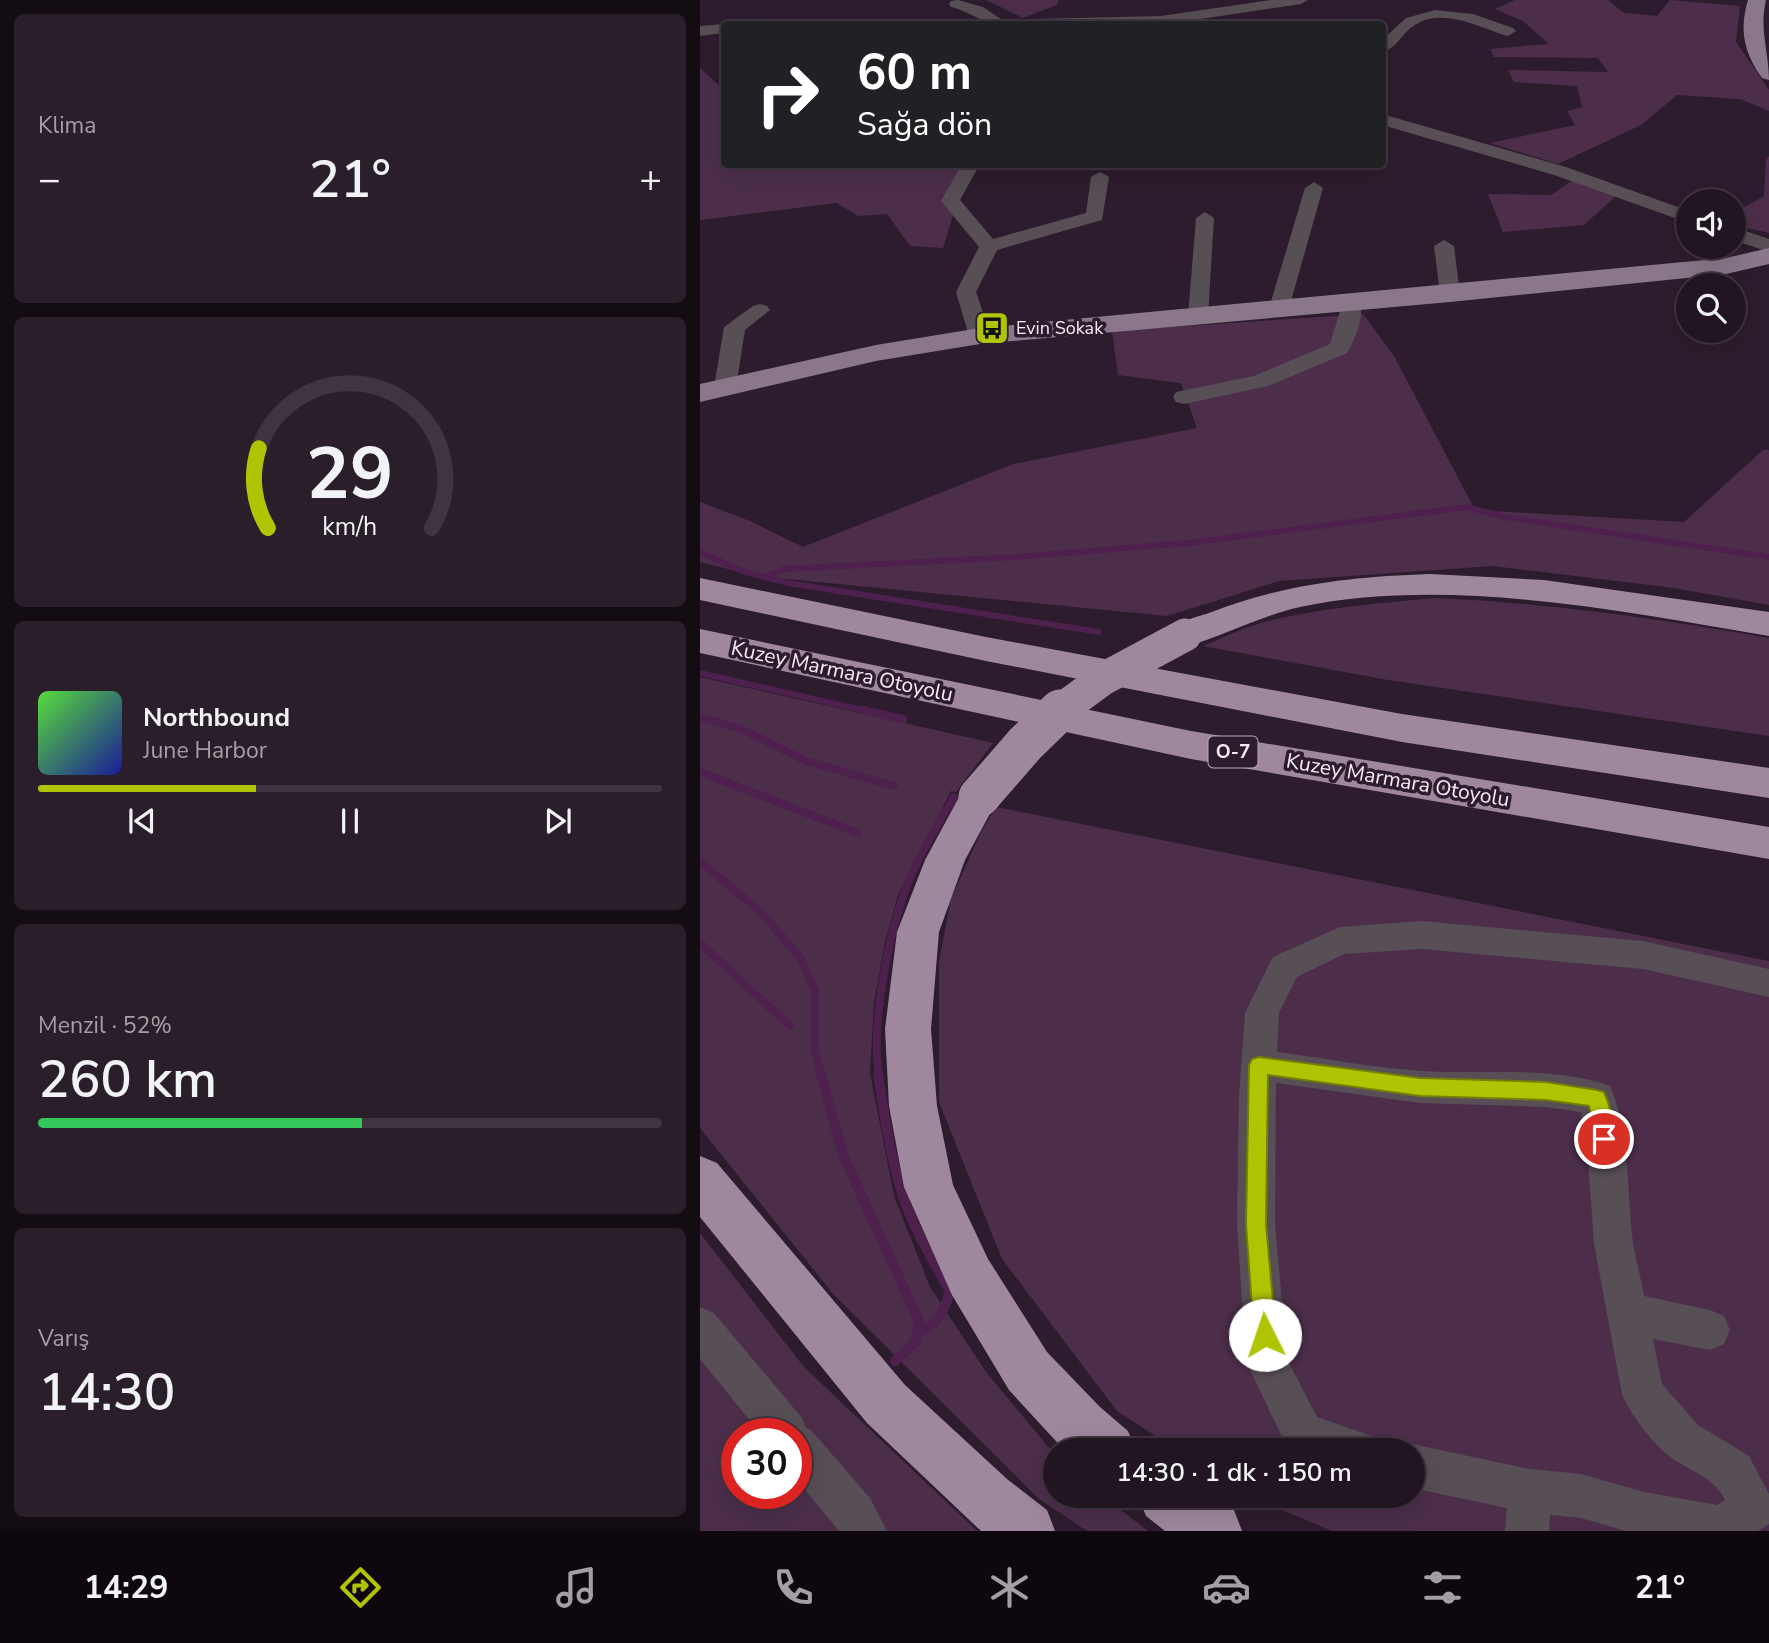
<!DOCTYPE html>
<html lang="tr">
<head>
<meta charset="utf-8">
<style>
	body { margin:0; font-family:"Nunito Sans",sans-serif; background:#2a1e2a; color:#f1f3f6; height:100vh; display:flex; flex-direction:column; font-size:26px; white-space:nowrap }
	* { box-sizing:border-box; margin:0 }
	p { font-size:23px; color:#a29fa5 }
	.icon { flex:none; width:38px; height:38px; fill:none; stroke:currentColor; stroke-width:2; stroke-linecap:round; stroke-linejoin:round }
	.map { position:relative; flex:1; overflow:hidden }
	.side { display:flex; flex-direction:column; gap:14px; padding:14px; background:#130c13; width:700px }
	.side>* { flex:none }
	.banner { position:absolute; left:21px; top:21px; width:665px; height:147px; border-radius:7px; box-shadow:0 7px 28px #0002,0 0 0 2px #3f3440; background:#202124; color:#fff; overflow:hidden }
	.fabs { position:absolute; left:976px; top:189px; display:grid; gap:14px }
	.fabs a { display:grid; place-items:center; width:70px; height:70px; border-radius:50%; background:#221522; box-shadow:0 7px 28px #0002,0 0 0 2px #3f3440; font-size:35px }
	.speed { position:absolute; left:21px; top:1418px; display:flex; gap:14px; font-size:35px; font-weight:700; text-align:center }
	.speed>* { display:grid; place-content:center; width:91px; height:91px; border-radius:50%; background:#221522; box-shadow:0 7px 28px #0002,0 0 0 2px #3f3440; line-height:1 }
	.speed .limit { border:10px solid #d22; background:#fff; color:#111 }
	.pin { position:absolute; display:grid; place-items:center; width:60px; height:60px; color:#fff; margin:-30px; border:4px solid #fff; border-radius:50%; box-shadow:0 2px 7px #0007 }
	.me { position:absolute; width:77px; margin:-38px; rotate:356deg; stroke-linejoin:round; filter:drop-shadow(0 0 5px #0008) }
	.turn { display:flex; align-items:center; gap:24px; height:147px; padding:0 21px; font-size:32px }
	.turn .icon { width:91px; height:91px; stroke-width:2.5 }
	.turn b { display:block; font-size:49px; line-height:60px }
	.big { font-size:52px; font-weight:600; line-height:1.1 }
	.side .card { flex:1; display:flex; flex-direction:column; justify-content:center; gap:10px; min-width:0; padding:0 24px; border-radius:10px; background:#2a1e2a }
	.side .dial { align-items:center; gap:0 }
	.dial svg { height:182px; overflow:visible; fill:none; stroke:#3f3440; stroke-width:7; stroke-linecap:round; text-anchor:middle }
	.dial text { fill:#f1f3f6; stroke:none }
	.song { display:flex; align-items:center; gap:21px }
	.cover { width:84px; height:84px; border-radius:10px; background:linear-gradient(135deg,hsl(110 70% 55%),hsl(240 70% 35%)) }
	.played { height:7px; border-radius:4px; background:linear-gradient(90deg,#afc504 35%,#3f3440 35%) }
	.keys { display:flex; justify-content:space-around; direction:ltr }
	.heat { display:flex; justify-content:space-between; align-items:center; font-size:38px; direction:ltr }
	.charge { height:10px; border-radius:5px; background:linear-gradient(90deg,#34c759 52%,#3f3440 0) }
	.trip { position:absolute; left:343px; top:1438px; width:382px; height:70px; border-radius:35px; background:#221522; box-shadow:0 7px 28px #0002,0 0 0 2px #3f3440; font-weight:600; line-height:70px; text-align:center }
	.dock { display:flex; height:112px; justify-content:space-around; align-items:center; background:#0e080e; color:#a29fa5 }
	.dock .icon { width:49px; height:49px }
	.dock .on { color:#afc504 }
	.dock b { font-size:32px; color:#f1f3f6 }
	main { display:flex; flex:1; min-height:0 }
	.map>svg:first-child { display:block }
</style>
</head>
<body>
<main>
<section class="side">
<div class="card"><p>Klima</p>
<div class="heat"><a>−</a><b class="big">21°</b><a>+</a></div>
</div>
<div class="card dial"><svg viewBox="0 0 100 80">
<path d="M14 69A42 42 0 1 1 86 69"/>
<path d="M14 69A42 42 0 0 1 10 34" stroke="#afc504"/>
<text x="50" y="56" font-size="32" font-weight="700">29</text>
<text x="50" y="72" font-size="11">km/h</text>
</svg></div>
<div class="card">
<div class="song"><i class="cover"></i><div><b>Northbound</b><p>June Harbor</p></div></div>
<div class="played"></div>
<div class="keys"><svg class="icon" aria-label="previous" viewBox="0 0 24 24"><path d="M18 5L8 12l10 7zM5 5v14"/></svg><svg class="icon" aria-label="pause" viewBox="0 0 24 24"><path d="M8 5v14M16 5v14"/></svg><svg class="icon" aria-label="next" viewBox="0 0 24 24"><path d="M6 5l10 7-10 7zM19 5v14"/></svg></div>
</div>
<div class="card"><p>Menzil · 52%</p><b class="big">260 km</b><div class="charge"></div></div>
<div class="card"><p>Varış</p><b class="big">14:30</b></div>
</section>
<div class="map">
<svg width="1069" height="1531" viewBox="0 0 1069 1531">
	<rect width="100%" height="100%" fill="#2d1c2d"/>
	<g fill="#4c2e4b" fill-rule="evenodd">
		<path d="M286 0H359L357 5 323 18Z"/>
		<path d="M815 0H908L924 13 957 16 970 0 1040 6 1036 42 1069 90V111L1040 99 977 95 941 125 858 164 790 143 875 125 867 111 882 107 877 86 814 82 808 70 908 72 898 58 794 57 790 49 849 44 823 21 795 9Z"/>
		<path d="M0 68 24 90V164L268 165 243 248 210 246 187 214 158 216 137 203 0 220Z"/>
		<path d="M1069 156V233L1034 225V213L1064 196 1066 160Z"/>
		<path d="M873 180 917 195 884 225 803 232 788 194 851 195Z"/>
		<path d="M663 314 694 356 775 510 984 522 1063 450H1069V605L974 588 792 566 579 581 467 616 56 576 0 562V502L50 521 103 547 313 464 497 428 481 383 418 375 412 331Z"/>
		<path d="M737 598C849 603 959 619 1069 638V736L688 680 503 646C522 638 543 628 564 622 621 608 679 603 737 598Z"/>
		<path d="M0 677 293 743 256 792 251 791 198 895 185 942 174 1002 170 1073 194 1196 230 1287 286 1372 355 1455V1496H403L448 1531H387L339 1499 134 1295 0 1128Z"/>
		<path d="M296 807 1069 961V1531H632L549 1496H712V1451H479L417 1411 302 1259 239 1102V961L251 899 280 834Z"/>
		<path d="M0 1233 104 1367 277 1531H0ZM37 1433H96V1493H37Z"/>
	</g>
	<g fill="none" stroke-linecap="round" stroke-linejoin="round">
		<g stroke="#4d204d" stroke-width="6">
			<path d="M0 552 42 571 88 583 399 632"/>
			<path d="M65 577 84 569 316 557 489 543 767 507 804 517 1069 557"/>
			<path d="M0 673 171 712"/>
		</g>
		<g stroke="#4d204d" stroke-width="8">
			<path d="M163 710 203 719"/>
			<path d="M0 717 41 729 106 761 194 786"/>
			<path d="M0 772 158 833"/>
			<path d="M0 861 63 914 101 959 115 991V1051L122 1076"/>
			<path d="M0 943 90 1026"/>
			<path d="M179 1076C170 1021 191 918 215 867 226 843 241 820 254 797"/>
		</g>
		<g stroke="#4d204d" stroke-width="10">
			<path d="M121 1074 143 1155 219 1321 215 1342 195 1361"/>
			<path d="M178 1074C184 1114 190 1154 202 1193 213 1228 232 1259 250 1291 244 1312 238 1325 217 1333"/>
		</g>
		<g fill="#574e56" fill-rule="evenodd">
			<path d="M258 0 283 7 308 24C284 26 274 13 251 7L249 4 251 1Z"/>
			<path d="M571 0H608L601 4 468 24H325L333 19 461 16Z"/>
			<path d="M735 10 773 14 813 28 816 31 808 36C779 28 741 5 712 27 701 35 697 48 682 52V40L706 18Z"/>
			<path d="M75 19H195L203 24H67Z"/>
			<path d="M24 24V33L0 36V26Z"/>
			<path d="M682 114 866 167 989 211V223L854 175 682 125Z"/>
			<path d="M262 164H280L260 200 293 239 386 213 391 177 400 172 409 177 402 220 297 250 276 292 291 336 288 341H272L269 336 256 292 279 247 241 201Z"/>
			<path d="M614 182 623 188 589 308 586 312H572L569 308 605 188Z"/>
			<path d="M505 212 514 218 508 316 505 320H491L488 316 496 218Z"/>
			<path d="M1034 227 1069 239V252L1034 240Z"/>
			<path d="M744 240 754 246 760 294 757 298H743L740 294 734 246Z"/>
			<path d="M651 296 658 298C667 312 655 340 647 353L568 386 484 404 476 402 473 397 476 392 554 376 630 344 644 298Z"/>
			<path d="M60 304 67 306 70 310 45 330 36 387 33 392H17L14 387 24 327 53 306Z"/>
			<path d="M722 921 943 941 1069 969V997L943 969 722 949 644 954 597 977 579 1013 577 1052C625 1058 674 1068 722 1071 783 1075 852 1065 910 1086 930 1131 927 1194 933 1243 936 1261 941 1278 944 1296L1010 1310 1024 1316 1030 1330 1024 1344 1010 1350 953 1339 962 1384 998 1425 1049 1456 1069 1494V1524L1058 1531H926L881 1518 850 1515 849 1531H805L807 1508 712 1488V1451H697L712 1444 830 1469 881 1474 944 1492 1017 1505 1025 1500C1014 1477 989 1471 969 1456 952 1443 930 1413 922 1394L894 1244 888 1159 881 1112 846 1107 720 1103 576 1083 575 1224 587 1359 617 1417 672 1436 679 1451 588 1449 546 1362 537 1224 539 1096 545 1013 573 957 640 927Z"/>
			<path d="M0 1307 14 1313 102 1418 106 1428 111 1430 170 1498 187 1531H139L96 1479V1433H60L0 1359Z"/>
		</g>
		<g fill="#8a788a" fill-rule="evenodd">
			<path d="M1048 0H1066C1059 29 1069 52 1069 80L1062 78C1044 53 1039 30 1048 0Z"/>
			<path d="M1069 248V264L1026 274 750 302 280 344 176 361 0 402V384L176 345 280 328 1026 258Z"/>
		</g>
		<g fill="#9f889e" fill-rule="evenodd">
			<path d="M730 574 844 580 1069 612V636C922 611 748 576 600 607 560 616 524 636 485 647L473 643 467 635C476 621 494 618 509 613 585 584 649 577 730 574Z"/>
			<path d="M0 578 286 637 702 714 1069 768V798L702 742 286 661 0 600Z"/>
			<path d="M0 629 491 731 1069 827V859L491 759 0 653Z"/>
			<path d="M279 782 293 786 299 797 265 860 239 932 231 1029 237 1106 253 1185 288 1259 347 1352 400 1407 428 1431 436 1451H365L309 1390 252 1295 204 1187 189 1106 185 1029 197 932 225 860 265 786Z"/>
			<path d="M0 1156 17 1163 205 1385 307 1479 347 1510 355 1531H281L167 1423 0 1217Z"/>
			<path d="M438 1496H514L534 1510 542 1531H465L446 1516Z"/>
		</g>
		<path stroke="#9f889e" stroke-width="33" d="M358 712 403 679 485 635"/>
		<path stroke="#9f889e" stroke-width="41" d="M279 797 325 744 360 710"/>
	</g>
	<path fill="#afc504" stroke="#728003" stroke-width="2" d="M559 1057 720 1078 846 1082 897 1090 904 1092C910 1105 917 1132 911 1145L904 1148 897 1145 889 1106 846 1100 720 1096 568 1075 566 1224 576 1335 572 1342 565 1346 557 1342 554 1335 546 1224 549 1065 552 1059Z"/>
	<defs>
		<g id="bus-square" transform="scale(1.75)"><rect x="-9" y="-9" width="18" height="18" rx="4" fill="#afc504" stroke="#2d1c2d"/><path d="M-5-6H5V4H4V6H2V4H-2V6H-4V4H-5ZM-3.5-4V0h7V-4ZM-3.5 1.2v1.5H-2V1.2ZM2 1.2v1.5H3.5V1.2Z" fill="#111"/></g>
	</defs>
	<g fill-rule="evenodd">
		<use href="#bus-square" x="292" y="328"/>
	</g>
	<g text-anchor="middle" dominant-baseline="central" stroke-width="7" stroke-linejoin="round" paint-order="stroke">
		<g font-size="18" fill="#f7eaf6" stroke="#2d1c2d" text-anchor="start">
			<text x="316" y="328">Evin Sokak</text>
		</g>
		<rect fill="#2d1c2d" stroke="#baacba" stroke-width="2" x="508.5" y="736.5" width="49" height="31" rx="5"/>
		<g font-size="19" font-weight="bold" fill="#f7eaf6">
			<text x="533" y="752">O-7</text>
		</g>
		<g font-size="21" fill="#f7eaf6" stroke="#2d1c2d">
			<text transform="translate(142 671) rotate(12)">Kuzey Marmara Otoyolu</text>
			<text transform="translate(698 780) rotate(10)">Kuzey Marmara Otoyolu</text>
		</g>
	</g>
</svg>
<div class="fabs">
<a><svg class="icon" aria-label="sound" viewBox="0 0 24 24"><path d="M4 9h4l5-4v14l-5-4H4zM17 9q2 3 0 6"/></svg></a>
<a><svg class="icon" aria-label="search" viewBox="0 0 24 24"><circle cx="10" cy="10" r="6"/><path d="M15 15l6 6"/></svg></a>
</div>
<div class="speed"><div class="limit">30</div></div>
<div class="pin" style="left:904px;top:1139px;background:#d93025"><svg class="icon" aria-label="arrive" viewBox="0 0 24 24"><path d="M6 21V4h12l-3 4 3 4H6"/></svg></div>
<svg class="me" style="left:565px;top:1335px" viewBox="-20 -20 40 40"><circle r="19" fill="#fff"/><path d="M0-13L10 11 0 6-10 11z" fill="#afc504"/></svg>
<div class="trip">14:30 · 1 dk · 150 m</div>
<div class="banner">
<div class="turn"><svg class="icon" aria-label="right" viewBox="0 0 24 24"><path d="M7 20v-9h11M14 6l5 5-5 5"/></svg><div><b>60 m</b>Sağa dön</div></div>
</div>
</div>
</main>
<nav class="dock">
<b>14:29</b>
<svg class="icon on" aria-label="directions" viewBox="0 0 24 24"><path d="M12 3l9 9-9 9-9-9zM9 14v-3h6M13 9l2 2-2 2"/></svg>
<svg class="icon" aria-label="music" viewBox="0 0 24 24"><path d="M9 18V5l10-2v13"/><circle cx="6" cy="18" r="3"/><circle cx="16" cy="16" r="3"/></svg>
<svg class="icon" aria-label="phone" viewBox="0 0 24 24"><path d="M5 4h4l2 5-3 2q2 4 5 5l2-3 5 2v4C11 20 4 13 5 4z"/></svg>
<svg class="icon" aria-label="climate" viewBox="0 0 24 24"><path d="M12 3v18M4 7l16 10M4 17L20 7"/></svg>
<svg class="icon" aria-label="car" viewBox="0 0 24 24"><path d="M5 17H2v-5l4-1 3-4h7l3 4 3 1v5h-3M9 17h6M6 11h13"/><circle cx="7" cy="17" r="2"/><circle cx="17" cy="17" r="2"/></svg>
<svg class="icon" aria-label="filters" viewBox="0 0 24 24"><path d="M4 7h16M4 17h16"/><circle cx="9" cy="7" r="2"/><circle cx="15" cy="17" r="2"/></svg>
<b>21°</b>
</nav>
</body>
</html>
